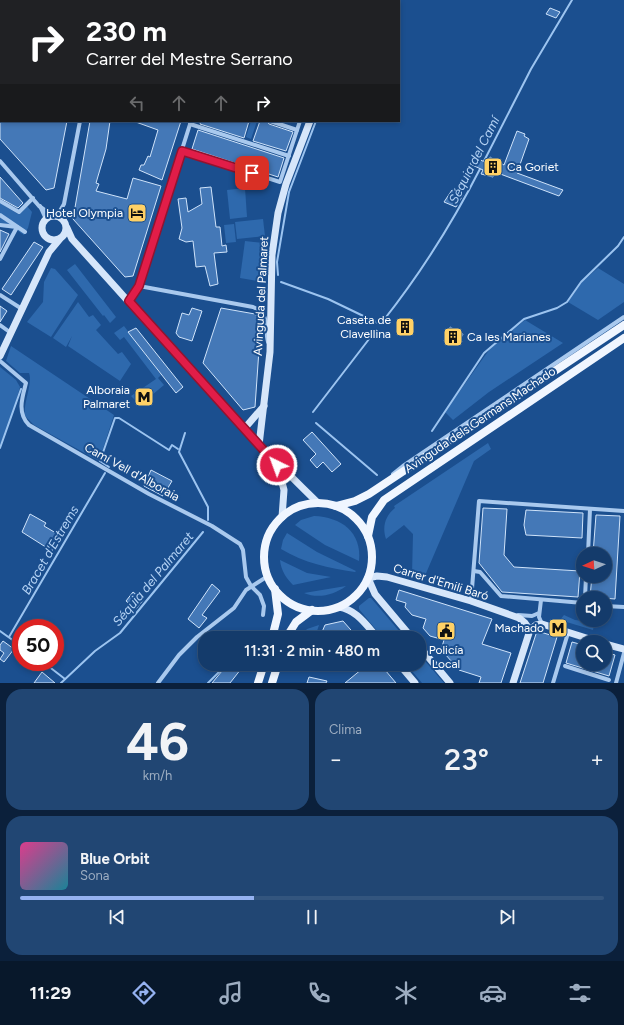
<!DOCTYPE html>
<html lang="es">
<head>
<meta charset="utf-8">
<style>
	body { margin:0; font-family:Figtree,sans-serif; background:#214673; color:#f1f3f6; height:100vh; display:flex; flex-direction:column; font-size:15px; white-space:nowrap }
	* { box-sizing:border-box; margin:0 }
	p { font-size:13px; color:#9dadc1 }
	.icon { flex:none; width:22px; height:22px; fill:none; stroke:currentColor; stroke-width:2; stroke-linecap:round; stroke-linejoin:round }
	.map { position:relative; height:683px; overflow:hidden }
	.drawer { display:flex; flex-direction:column; gap:6px; padding:6px; background:#0b203b; flex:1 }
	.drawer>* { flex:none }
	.top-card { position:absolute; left:0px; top:0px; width:400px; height:122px; box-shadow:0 2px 6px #0003,0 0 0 1px #33557e; background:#202124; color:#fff; overflow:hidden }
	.needle { width:26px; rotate:266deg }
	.tools { position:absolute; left:576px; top:547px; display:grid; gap:8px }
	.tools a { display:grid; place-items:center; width:36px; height:36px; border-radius:50%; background:#143b6b; box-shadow:0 2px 6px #0003,0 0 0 1px #33557e; font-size:20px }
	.speed { position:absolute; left:12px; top:619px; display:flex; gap:8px; font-size:20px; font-weight:700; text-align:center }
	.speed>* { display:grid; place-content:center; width:52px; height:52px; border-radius:50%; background:#143b6b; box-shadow:0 2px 6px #0003,0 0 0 1px #33557e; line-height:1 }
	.speed .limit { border:6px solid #d22; background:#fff; color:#111 }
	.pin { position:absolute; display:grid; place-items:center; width:34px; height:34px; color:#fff; margin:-17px; border-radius:8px; box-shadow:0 2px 6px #0006 }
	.me { position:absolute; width:44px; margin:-22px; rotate:318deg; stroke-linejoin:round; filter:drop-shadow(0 0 3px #0008) }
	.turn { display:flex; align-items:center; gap:14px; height:84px; padding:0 20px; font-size:18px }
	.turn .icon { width:52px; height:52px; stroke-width:2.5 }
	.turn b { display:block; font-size:28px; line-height:34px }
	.lanes { display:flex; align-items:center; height:38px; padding:0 20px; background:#0003; justify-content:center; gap:20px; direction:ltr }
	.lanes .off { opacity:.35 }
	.big { font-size:30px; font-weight:600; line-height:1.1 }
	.drawer .tile { flex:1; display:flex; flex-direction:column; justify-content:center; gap:6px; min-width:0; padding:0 14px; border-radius:16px; background:#214673 }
	.drawer .dial { align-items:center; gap:0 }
	.dial b { font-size:52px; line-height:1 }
	.song { display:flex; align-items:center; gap:12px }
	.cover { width:48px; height:48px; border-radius:6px; background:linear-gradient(135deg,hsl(330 70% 55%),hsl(190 70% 35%)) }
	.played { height:4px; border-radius:2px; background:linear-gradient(90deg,#95b2f1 40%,#33557e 40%) }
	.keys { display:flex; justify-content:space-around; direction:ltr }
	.heat { display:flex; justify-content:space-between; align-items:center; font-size:22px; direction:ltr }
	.drawer .tiles { flex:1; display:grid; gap:6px; grid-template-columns:1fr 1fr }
	.tile:last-child { grid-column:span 2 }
	.trip { position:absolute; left:198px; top:631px; width:228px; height:40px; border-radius:16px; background:#143b6b; box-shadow:0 2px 6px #0003,0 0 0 1px #33557e; font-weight:600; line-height:40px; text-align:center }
	.dock { display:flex; height:64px; justify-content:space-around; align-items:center; background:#08182b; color:#9dadc1 }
	.dock .icon { width:28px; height:28px }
	.dock .current { color:#95b2f1 }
	.dock b { font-size:18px; color:#f1f3f6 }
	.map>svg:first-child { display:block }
</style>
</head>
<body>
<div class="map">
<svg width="624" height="683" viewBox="0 0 624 683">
	<rect width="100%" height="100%" fill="#1b4f8f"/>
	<g fill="#2e69ad">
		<path d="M251 121H257L251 139 246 137Z"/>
		<path d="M245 188 247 217 230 219 227 190Z"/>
		<path d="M0 203 18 214 27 206 32 212 28 228 24 235 15 229 0 227Z"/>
		<path d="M263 219 265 236 237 239 235 222Z"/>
		<path d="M234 224 236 242 226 243 224 225Z"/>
		<path d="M245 241 264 243 258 281 240 278Z"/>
		<path d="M75 264 116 317 110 323 104 315 103 316 67 270Z"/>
		<path d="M51 268 55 269 78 295 51 337 27 322 43 302 44 282Z"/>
		<path d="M598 268 624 284V302L598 320 568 302 582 282Z"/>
		<path d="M78 302 89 317 93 315 101 325 96 330 118 354 122 352 131 364 120 381 68 346 72 336 66 347 53 338Z"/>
		<path d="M525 320 563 343 489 392 453 420 445 412 484 357 490 349Z"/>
		<path d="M124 326 161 375 158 378 164 385 140 405 131 396 156 379 124 337 120 340 114 333Z"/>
		<path d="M11 346 114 415 99 461 34 425 25 416C23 403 33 383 29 373H20L6 361Z"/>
		<path d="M0 367 16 380 20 387 12 415 0 445Z"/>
		<path d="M488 443 491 449 474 461 424 578 412 575 413 534 404 525 386 539C382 527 385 516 395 508L394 506Z"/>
		<path d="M314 516C341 517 362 532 359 561L325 545 295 525 301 520Z"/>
		<path d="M287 533 317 552 356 571 355 572C329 568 304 563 281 549L283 540Z"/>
		<path d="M280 560 307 573 331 577 293 585C286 578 281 570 280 560Z"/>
		<path d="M346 586C334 595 318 599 304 593Z"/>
		<path d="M369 598H371L405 638H383L359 609V606Z"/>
		<path d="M564 615 575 620 591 622 594 625 593 630 560 620Z"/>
		<path d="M319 625 316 634 310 638H299L307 629Z"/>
		<path d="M419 654 444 683H422L406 664H419Z"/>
	</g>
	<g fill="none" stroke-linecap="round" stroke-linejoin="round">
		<g stroke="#9cc4f0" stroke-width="2">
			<path d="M364 1V0"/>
			<path d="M483 163 531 69 572 0"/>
			<path d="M278 275 277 262 289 192 316 121"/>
			<path d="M281 282 328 299 380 324"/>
			<path d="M383 321C421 273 453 222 481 167"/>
			<path d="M313 412 376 330"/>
			<path d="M316 423 377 475"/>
			<path d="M432 431 484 353 524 319 557 308 567 302 581 282 618 246 624 237"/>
			<path d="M185 433 179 452 208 507V520"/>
			<path d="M0 448 21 389"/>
			<path d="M109 467 100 461 115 418H119L169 450 172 445 178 449"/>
			<path d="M0 631 21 646"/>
			<path d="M9 637 105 473"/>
			<path d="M43 662 65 679"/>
			<path d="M61 683 95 651 120 633 203 532"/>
			<path d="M208 683 227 664"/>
		</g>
	</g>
	<g fill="#4478b7" stroke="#cfe3fa">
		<path d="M550 8 560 12 556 18 546 14Z"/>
		<path d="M0 121H67L54 188 46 190 0 139Z"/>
		<path d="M90 121H110L106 149 96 183 99 184 96 191 127 199 133 178 161 186 133 276 125 277 73 219Z"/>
		<path d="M133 121H181L162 180 139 170 141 165H144L148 156 150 157 158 130Z"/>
		<path d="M201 121H249L244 138 200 124Z"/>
		<path d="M260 121H267L269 124 293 132 286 151 253 141Z"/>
		<path d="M198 130 284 158 278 177 192 149Z"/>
		<path d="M517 131 525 134 524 136 529 139 517 173 563 190 559 196 495 172 493 177 481 174 483 170 470 164 474 157 487 163 490 157 504 165Z"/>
		<path d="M0 177 23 203 18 208 0 198Z"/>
		<path d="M211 187 216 227H220L222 246 226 245 227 252 214 253 218 284 210 286 205 266 196 267 193 241 186 242 179 239 182 228 178 199 186 198 188 212 202 204 200 188Z"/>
		<path d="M452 190 463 195 456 207 444 202Z"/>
		<path d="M0 230 9 234 0 252Z"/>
		<path d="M34 242 43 247 11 295 2 289Z"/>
		<path d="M0 306 7 311 0 322Z"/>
		<path d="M192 308 202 311 192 341 179 337 176 333 182 313 189 315Z"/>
		<path d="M221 308 255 314 261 321 255 407 243 410 203 363Z"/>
		<path d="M450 327 463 334 460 340 462 341 460 345 444 341Z"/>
		<path d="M136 328 183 387 176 393 128 332Z"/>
		<path d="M312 432 341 464 332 472 323 462 317 468 310 460 316 454 303 440Z"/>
		<path d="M151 470 172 481 163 496 144 486Z"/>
		<path d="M483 508 507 509 504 555 514 567 580 571 578 597 502 592 479 563Z"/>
		<path d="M526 510 583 513 582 538 526 535 524 525Z"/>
		<path d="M30 514 46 523 44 526 61 536 52 551 22 532Z"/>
		<path d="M596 515 620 516 615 599 590 597 592 576H605V554H593Z"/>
		<path d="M212 584 220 591 202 615 207 618 199 628 188 619Z"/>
		<path d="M399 590 492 619 482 644 511 653 501 683H479L481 677 459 670 445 654 446 651 441 650 444 640 430 636 423 628 426 619 412 615 405 607 406 603 396 600Z"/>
		<path d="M133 592 143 600 136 609 126 601Z"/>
		<path d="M343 621 358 638H339L333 631 322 632 325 625Z"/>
		<path d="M537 631 557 637 543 683H520Z"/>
		<path d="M3 641 14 649 4 662 0 659 4 653 0 650V645Z"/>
		<path d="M572 642 583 645V664H605V652L615 655 609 676 566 663Z"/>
		<path d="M235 664 241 669 230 683H212L227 665 231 669Z"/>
		<path d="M368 664H380L396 683H345Z"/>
		<path d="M42 672 55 683H34Z"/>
		<path d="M309 677 327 681 326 683H307Z"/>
	</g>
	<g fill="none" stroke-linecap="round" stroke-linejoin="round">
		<g stroke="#a9c9ee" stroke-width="4">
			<path d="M50 0 53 1"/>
			<path d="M289 0 291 1"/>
			<path d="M104 1V0"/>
			<path d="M229 1V0"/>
			<path d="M320 1 321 0"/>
			<path d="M349 1 350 0"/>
			<path d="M270 121 297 130"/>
			<path d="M190 124 289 156"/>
			<path d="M182 151 280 182 300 121"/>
			<path d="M0 161 39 206 53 216"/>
			<path d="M0 201 19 212 33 198"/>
			<path d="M40 206 46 219"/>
			<path d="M0 215 25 232"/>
			<path d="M57 216 64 204 80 121"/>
			<path d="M0 225 17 227"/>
			<path d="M0 259 17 227"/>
			<path d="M139 286 253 307C271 315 264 326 268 342"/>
			<path d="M0 295 22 309"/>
			<path d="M129 301 139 286 191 121"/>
			<path d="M0 325 11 333"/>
			<path d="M0 361 26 383C22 398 17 413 29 425L149 494 212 526 240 544 243 550 246 577 251 586 260 595 264 606 263 615"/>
			<path d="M393 474 403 466 624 317"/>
			<path d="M588 554 590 509"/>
			<path d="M474 571 480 572 501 596 583 603"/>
			<path d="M585 598 586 576"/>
			<path d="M541 600 539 617 542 624"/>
			<path d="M471 601 479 501 624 511"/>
			<path d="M605 606 624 607"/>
			<path d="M518 615 532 616 539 613"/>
			<path d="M565 666 609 680"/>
			<path d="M158 683 179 655 197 637 234 608 246 590 268 576"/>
			<path d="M553 683 568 633"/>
			<path d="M616 683 624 653"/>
		</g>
		<g stroke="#d6e6fa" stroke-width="7">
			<path d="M358 1V0"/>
			<circle cx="54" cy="228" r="12"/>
			<path d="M67 228 72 239C153 328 231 419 318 503"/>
			<path d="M0 356 49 252 59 240"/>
			<path d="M244 429 264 406"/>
			<path d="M259 445 270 352 272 255 278 213 286 184 310 121"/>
			<path d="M278 467 284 490 282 517"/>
			<path d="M368 578 377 576 387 577 471 601 519 618 525 623 530 630"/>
			<path d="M368 578 375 594 412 638"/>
			<path d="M339 607C357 610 366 625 378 638"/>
			<path d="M605 644 624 649"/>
			<path d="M419 646 450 683"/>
			<path d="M399 664 415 683"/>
			<path d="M513 683 530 630 536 625 542 624 599 642"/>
		</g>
		<g stroke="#f0f6ff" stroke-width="8">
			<circle cx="318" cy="557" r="54"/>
			<path d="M336 506 355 501 369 494 624 325"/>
			<path d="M368 536 372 517 384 500 624 338"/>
			<path d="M272 638 278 614 275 589"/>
			<path d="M286 638 296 622 312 610"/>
			<path d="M258 683 264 664"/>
			<path d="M272 683 278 664"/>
		</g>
	</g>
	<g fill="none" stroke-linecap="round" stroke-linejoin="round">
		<g stroke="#92132f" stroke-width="10">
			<path id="route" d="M252 173 182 151 139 286 129 301 277 465"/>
		</g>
		<use href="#route" stroke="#e11d48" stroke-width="7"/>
	</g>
	<defs>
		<g id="building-square" transform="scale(1)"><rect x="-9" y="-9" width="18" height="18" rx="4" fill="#ffd166" stroke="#1b4f8f"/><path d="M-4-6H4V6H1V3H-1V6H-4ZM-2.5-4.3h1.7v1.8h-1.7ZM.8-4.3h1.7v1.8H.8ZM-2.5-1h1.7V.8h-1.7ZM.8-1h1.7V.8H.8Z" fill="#111"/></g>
		<g id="hotel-square" transform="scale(1)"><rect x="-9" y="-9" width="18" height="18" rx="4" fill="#ffd166" stroke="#1b4f8f"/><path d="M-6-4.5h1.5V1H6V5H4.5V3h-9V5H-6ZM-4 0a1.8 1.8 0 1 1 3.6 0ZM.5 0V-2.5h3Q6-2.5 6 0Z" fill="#111"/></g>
		<g id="metro-square" transform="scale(1)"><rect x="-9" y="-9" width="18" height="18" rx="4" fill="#ffd166" stroke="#1b4f8f"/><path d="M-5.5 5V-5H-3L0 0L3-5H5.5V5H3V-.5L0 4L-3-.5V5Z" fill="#111"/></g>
		<g id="civic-square" transform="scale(1)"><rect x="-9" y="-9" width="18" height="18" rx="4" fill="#ffd166" stroke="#1b4f8f"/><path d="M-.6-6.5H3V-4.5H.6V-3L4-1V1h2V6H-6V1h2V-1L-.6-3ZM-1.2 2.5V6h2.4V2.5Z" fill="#111"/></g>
	</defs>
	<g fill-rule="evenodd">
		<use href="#building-square" x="493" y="167"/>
		<use href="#hotel-square" x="137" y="213"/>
		<use href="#building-square" x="405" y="327"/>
		<use href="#building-square" x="453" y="337"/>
		<use href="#metro-square" x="144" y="397"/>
		<use href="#metro-square" x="558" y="628"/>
		<use href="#civic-square" x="446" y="631"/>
	</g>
	<g text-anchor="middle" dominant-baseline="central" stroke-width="4" stroke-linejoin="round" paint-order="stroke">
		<g font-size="12" fill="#fff" stroke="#1b4f8f" text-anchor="end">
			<text x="507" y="167" text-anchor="start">Ca Goriet</text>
			<text x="123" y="213">Hotel Olympia</text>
			<text x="391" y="320">Caseta de<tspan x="391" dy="14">Clavellina</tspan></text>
			<text x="467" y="337" text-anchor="start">Ca les Marianes</text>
			<text x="130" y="390">Alboraia<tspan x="130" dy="14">Palmaret</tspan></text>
			<text x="544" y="628">Machado</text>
			<text x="446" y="650" text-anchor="middle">Policía<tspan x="446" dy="14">Local</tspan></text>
		</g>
		<g font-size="12" fill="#fff" stroke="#1b4f8f">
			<text transform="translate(261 296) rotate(-87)">Avinguda del Palmaret</text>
			<text transform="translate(480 420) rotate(-34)">Avinguda dels Germans Machado</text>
			<text transform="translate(132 472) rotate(29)">Camí Vell d'Alboraia</text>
			<text transform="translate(441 582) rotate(17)">Carrer d'Emili Baró</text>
		</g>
		<g font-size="13" font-style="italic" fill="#b5d3f5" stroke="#1b4f8f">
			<text transform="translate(474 160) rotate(-63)">Séquia del Camí</text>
			<text transform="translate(50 550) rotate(-60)">Bracet d'Estrems</text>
			<text transform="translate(153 579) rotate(-50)">Séquia del Palmaret</text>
		</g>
	</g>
</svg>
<div class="tools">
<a><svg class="needle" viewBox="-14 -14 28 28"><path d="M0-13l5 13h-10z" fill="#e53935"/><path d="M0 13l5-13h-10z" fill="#9dadc1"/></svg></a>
<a><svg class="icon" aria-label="sound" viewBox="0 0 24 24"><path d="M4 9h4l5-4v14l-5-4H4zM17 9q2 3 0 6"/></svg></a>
<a><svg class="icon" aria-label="search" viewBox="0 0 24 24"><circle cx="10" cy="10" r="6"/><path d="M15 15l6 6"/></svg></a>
</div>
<div class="speed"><div class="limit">50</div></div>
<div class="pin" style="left:252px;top:173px;background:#d93025"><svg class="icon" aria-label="arrive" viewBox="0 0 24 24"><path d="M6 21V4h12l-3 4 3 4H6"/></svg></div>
<svg class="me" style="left:277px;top:465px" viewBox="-20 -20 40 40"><circle r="17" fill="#e11d48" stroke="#fff" stroke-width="3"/><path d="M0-11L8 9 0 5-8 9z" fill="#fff"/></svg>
<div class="trip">11:31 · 2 min · 480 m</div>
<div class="top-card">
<div class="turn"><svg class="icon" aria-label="right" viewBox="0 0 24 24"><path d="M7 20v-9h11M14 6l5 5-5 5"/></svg><div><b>230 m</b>Carrer del Mestre Serrano</div></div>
<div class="lanes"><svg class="icon off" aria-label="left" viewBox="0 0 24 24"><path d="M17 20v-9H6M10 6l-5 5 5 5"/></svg><svg class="icon off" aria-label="ahead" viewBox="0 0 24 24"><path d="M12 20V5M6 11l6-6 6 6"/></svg><svg class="icon off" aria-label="ahead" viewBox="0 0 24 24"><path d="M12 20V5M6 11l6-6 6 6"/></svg><svg class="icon" aria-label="right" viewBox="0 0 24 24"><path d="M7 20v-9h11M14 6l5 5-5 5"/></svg></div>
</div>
</div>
<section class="drawer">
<div class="tiles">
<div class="tile dial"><b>46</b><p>km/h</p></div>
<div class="tile"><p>Clima</p>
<div class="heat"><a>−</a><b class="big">23°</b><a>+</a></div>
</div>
<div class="tile">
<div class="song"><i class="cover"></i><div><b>Blue Orbit</b><p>Sona</p></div></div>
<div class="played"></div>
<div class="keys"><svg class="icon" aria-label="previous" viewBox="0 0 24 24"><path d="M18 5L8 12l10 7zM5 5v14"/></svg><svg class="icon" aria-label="pause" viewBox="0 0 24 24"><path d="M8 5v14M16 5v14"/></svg><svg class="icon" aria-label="next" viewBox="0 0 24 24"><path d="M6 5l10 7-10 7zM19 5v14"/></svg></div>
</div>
</div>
</section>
<nav class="dock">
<b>11:29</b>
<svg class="icon current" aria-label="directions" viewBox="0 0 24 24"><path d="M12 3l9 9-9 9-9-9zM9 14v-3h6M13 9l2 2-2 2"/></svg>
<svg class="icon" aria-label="music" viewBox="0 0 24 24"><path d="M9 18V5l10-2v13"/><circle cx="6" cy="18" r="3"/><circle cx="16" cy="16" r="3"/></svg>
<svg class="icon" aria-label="phone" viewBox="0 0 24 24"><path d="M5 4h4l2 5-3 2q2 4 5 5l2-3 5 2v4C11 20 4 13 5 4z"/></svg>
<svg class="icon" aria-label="climate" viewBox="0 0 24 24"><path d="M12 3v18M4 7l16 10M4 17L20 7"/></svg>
<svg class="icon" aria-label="car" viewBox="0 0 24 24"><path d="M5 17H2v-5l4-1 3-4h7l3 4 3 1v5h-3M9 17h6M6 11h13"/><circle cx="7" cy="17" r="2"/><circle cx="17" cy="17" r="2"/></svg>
<svg class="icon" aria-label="filters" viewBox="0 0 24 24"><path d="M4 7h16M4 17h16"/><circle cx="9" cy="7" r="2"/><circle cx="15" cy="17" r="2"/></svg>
</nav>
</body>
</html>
